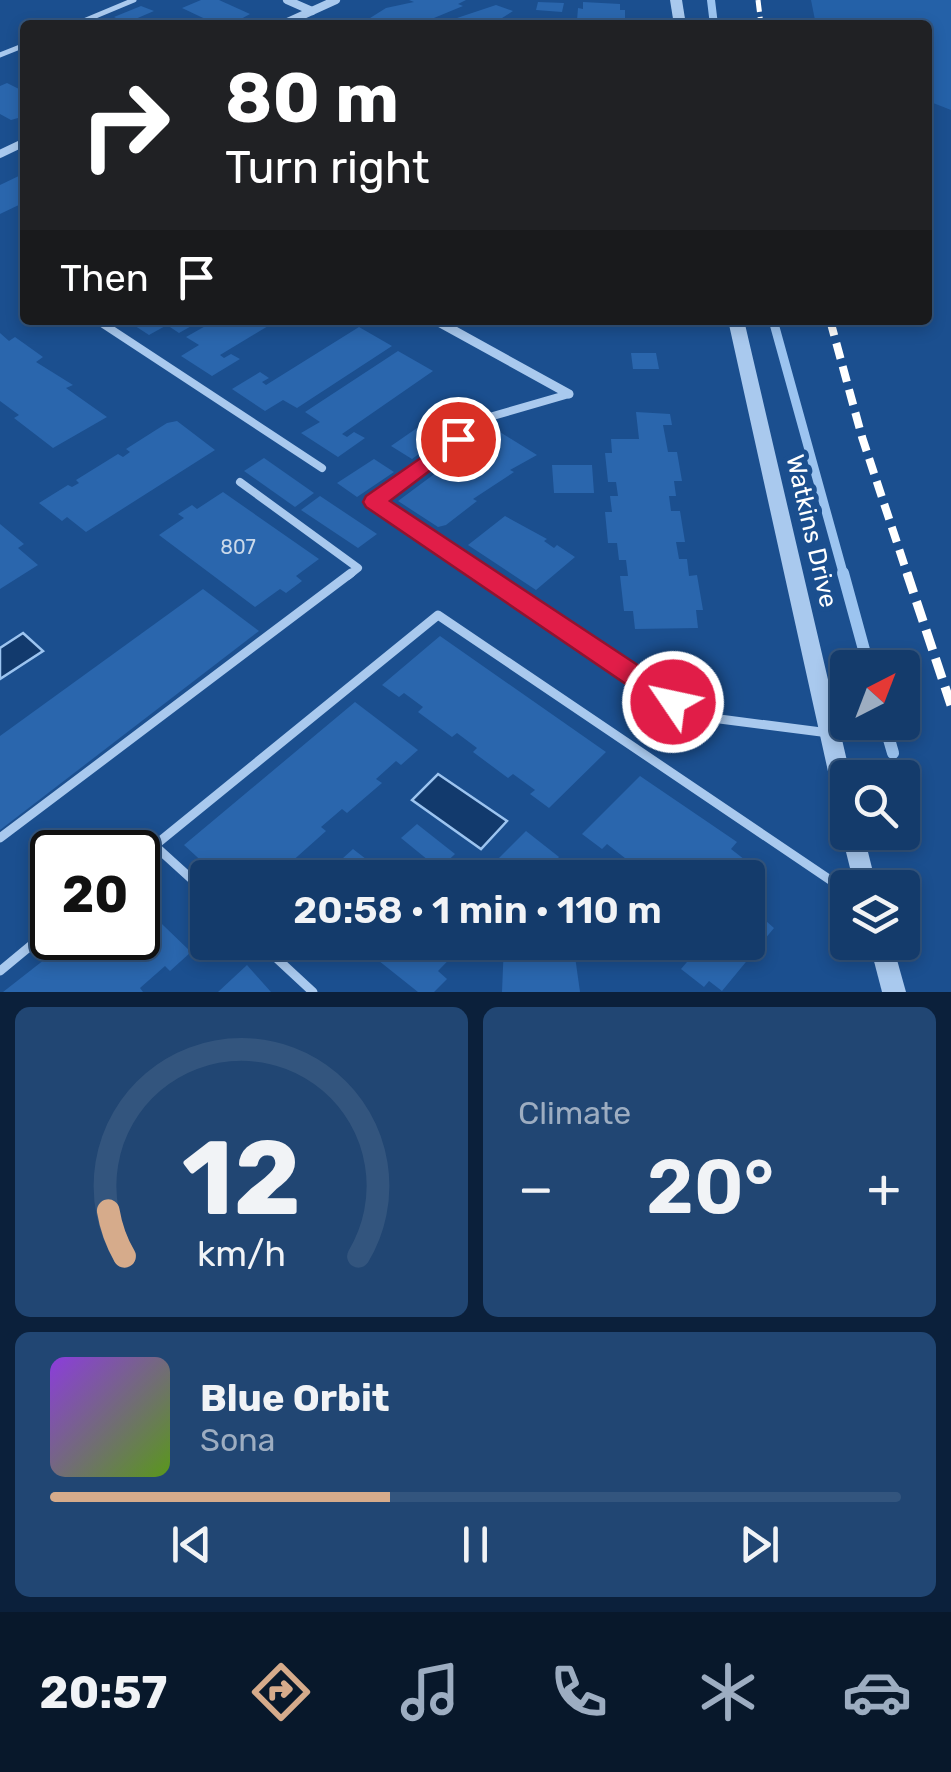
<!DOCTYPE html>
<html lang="en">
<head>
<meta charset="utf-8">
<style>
	body { margin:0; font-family:Rubik,sans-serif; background:#214673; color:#f1f3f6; height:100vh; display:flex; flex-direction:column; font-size:38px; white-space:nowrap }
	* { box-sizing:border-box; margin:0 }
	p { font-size:32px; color:#9dadc1 }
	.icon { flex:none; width:55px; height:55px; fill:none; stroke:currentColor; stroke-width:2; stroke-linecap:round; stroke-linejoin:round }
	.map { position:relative; height:992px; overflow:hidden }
	.panel { display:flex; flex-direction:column; gap:15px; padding:15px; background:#0b203b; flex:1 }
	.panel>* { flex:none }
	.top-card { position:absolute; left:20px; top:20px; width:912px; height:305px; border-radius:10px; box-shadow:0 5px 15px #0003,0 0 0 2px #33557e; background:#202124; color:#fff; overflow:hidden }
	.needle { width:65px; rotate:42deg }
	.fabs { position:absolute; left:830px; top:650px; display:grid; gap:20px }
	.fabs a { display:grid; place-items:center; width:90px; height:90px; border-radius:10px; background:#143b6b; box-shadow:0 5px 15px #0003,0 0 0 2px #33557e; font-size:50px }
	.speed { position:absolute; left:30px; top:830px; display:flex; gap:20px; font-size:50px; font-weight:700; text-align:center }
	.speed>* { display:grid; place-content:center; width:130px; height:130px; border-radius:50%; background:#143b6b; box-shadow:0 5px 15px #0003,0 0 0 2px #33557e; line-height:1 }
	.speed .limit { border:5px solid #111; border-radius:15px; background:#fff; color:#111 }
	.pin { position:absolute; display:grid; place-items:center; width:85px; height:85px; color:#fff; margin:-42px; border:5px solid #fff; border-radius:50%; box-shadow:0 2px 10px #0007 }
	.me { position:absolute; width:110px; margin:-55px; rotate:304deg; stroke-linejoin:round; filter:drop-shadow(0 0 8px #0008) }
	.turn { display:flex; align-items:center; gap:35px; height:210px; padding:0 40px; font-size:45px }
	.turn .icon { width:130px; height:130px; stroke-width:2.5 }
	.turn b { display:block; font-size:70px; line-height:85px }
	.then { display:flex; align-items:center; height:95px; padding:0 40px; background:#0003; gap:20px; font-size:38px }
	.big { font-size:75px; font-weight:600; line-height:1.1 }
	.panel .card { flex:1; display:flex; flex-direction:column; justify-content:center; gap:15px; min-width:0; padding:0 35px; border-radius:15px; background:#214673 }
	.panel .dial { align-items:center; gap:0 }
	.dial svg { height:260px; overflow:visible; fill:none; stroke:#33557e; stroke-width:7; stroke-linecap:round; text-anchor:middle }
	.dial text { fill:#f1f3f6; stroke:none }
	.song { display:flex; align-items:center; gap:30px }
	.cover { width:120px; height:120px; border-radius:15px; background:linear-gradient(135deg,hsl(270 70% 55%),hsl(90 70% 35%)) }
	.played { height:10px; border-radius:5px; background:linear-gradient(90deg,#d6ab8b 40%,#33557e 40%) }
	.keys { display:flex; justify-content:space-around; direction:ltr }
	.heat { display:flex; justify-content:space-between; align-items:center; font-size:55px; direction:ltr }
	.panel .tiles { flex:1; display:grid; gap:15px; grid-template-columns:1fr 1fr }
	.card:last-child { grid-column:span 2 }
	.trip { position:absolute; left:190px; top:860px; width:575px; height:100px; border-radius:10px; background:#143b6b; box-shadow:0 5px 15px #0003,0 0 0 2px #33557e; font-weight:600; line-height:100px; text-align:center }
	.dock { display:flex; height:160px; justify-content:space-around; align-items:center; background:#08182b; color:#9dadc1 }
	.dock .icon { width:70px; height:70px }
	.dock .selected { color:#d6ab8b }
	.dock b { font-size:45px; color:#f1f3f6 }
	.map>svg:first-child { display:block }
</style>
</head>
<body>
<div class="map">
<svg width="951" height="992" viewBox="0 0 951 992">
	<rect width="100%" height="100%" fill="#1b4f8f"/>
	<path fill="#2461a8" d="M811 0H951V110L928 101V25H816Z"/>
	<g fill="#123a6d" stroke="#9cc4f0" stroke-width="2.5">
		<path d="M23 633 43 651 0 679V648Z"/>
		<path d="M438 774 507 821 481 849 412 800Z"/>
	</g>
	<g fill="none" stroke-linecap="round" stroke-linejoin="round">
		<path stroke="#9cc4f0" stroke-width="8" d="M711 0 714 25"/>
		<path stroke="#9cc4f0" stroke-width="9" d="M773 320 844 576"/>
		<g stroke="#9cc4f0" stroke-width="12">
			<path d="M843 573 869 668"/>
			<path d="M884 722 893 753"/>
		</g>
	</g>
	<g fill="#2a66ad">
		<path d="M201 0H219L250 14 230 25H218L182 8Z"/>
		<path d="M409 0H466L458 4 463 6 417 25H359L386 8 414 2Z"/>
		<path d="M538 2 564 3 562 12 536 10Z"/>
		<path d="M583 2 620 4V10H625V22L583 25V20H577L578 8 583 9Z"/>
		<path d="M496 5 513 11 491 25 472 21 462 25 451 20Z"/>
		<path d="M141 6 154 11 126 23 114 17Z"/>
		<path d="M7 83 25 92V116L11 120 0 114V86Z"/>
		<path d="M25 173V202L0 214V185Z"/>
		<path d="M126 320H202L179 333 167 325 149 335Z"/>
		<path d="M216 320H278L220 355 224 358 231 354 240 359 212 376 181 356 199 345 186 337Z"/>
		<path d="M359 327 392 346 297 408 283 400 265 411 232 389 260 372 269 378 262 382 266 385Z"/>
		<path d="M0 333 9 341 15 337 43 357 36 362 73 385 66 388 107 417 53 448 14 418 19 415 0 401Z"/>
		<path d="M398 351 433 371 342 434 347 437 354 432 365 438 338 457 301 433 320 422 305 412Z"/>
		<path d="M631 353H656L659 369H633Z"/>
		<path d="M443 410 463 422 412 459 391 446Z"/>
		<path d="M636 412 670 414 672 425H663L668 452H677L682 481H674L676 496H669L671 511H680L685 542H676L679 559H687L689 576 697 575 703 610H696L698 628 635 629 633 611H624L620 576H628L626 560H619L617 543H608L605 512H612L610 496H618L616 482H608L605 453H612L611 439H639Z"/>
		<path d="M177 421 215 450 86 532 67 517 62 521 39 503 68 485 72 487 79 483 76 480 118 454 123 457 130 452 126 449 167 423Z"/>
		<path d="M495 429 537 455 510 470 514 472 473 499 477 501 446 525 438 527 398 501Z"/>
		<path d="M264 458 314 493 295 507 244 471Z"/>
		<path d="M374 459 394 472 357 497 337 483Z"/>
		<path d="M552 465H592L594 493H554Z"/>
		<path d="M223 492 319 559 296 576 302 581 286 593 280 589 255 607 159 535 184 518 178 514 192 505 197 509Z"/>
		<path d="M320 496 377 534 358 548 301 510Z"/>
		<path d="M505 516 547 539 544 541 554 548 557 545 575 557 536 590 468 545Z"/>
		<path d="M0 524 24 544 18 548 38 565 0 589Z"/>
		<path d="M203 589 259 631 0 830V736Z"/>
		<path d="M440 636 606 752 549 808 530 794 535 790 513 774 508 778 473 752 477 748 457 733 452 737 418 712 423 707 404 693 399 697 382 685Z"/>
		<path d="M355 702 418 750 401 765 396 761 376 779 382 783 347 813 342 809 321 827 326 831 289 864 283 860 263 878H220L184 845Z"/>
		<path d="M640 776 737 842 731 849 763 874 748 892V878H641L626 866 630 862 607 844 602 849 582 834Z"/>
		<path d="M417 824 455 854 439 869 401 838Z"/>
		<path d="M526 831 559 857 539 878H479Z"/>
		<path d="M353 849 375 866 391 878H321Z"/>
		<path d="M138 901 191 952 170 971 165 966 140 988 143 992H3L72 938H138Z"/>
		<path d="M748 905 774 928 722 991 709 981 704 987 681 969 704 942H748Z"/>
		<path d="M363 942H466L438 971 447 979 434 992H418L369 953 372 950Z"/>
		<path d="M573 942 580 992H502L504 943Z"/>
		<path d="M247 965 271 992H218Z"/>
	</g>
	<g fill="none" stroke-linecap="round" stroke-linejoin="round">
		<g stroke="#a9c9ee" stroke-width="5">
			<path d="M74 25 134 0"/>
			<path d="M0 55 25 45"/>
		</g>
		<g stroke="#a9c9ee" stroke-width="8">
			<path d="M97 320 322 468"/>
			<path d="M240 482 358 568 348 576"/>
			<path d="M484 576 374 502 486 418 569 394"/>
		</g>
		<g stroke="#a9c9ee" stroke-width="9">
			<path d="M480 573 673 703 712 718 829 733"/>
			<path d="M0 838 351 573"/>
			<path d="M154 845 208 894"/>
			<path d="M138 859 438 615 848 892"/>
			<path d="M259 942 313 992"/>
			<path d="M0 971 52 928"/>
		</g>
		<g stroke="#a9c9ee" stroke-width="8">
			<path d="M287 0 312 11"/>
			<path d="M281 25 336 0"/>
			<path d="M0 154 25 142"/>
		</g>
		<path stroke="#a9c9ee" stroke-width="9" d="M435 320 569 394"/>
		<g fill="#a9c9ee" fill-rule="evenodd">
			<path d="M670 0H682L686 25H674Z"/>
			<path d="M728 320H744L851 778H848V821L840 819 837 812Z"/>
			<path d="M848 824V832H863L877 888H855L841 832Z"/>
			<path d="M869 942H892L906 992H882Z"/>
		</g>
		<path stroke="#fff" stroke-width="5" stroke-dasharray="12 5" stroke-linecap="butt" d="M758 0 761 25"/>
		<path stroke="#fff" stroke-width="8" stroke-dasharray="16 8" stroke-linecap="butt" d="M830 320 862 437 908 576"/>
		<path stroke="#fff" stroke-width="9" stroke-dasharray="21 9" stroke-linecap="butt" d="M907 573 951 705"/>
	</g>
	<path fill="#e11d48" stroke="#92132f" stroke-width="2.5" d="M458 432 465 434 469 439 465 444 390 501 683 695 686 702 683 710 673 713 664 710 366 507 363 502 366 496Z"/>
	<g text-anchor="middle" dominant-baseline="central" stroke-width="10" stroke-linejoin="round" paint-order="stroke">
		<g font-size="20" fill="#cad9ea">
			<text x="238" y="547">807</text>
		</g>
		<g font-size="25" fill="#fff" stroke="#1b4f8f">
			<text transform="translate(812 531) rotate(77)">Watkins Drive</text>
		</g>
	</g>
</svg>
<div class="fabs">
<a><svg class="needle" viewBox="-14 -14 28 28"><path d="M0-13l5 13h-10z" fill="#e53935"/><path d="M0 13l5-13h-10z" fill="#9dadc1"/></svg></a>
<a><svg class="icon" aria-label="search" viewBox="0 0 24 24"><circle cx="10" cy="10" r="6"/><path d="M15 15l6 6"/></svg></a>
<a><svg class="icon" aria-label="layers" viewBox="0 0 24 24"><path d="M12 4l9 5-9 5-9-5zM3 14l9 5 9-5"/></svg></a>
</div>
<div class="speed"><div class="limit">20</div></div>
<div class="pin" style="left:458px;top:439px;background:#d93025"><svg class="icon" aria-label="arrive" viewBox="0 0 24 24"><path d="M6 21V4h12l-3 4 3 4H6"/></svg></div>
<svg class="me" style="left:673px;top:702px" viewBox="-20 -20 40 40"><circle r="17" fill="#e11d48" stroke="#fff" stroke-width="3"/><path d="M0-11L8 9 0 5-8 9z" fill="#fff"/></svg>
<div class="trip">20:58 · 1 min · 110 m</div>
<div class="top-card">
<div class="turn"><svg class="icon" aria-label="right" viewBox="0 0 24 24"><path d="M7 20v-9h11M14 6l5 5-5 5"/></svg><div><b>80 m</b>Turn right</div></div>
<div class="then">Then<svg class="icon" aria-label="arrive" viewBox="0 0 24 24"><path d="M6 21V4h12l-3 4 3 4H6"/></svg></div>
</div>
</div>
<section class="panel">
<div class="tiles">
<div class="card dial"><svg viewBox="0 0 100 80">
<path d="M14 69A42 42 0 1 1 86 69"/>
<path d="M14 69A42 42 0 0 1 9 55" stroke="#d6ab8b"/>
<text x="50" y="56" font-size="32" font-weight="700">12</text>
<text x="50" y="72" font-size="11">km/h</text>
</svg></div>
<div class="card"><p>Climate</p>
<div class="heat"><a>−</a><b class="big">20°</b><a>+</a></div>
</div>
<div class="card">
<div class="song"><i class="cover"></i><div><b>Blue Orbit</b><p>Sona</p></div></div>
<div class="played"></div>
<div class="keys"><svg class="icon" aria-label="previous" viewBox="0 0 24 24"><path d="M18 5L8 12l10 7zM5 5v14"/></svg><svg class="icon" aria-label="pause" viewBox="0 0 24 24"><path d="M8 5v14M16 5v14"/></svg><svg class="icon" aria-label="next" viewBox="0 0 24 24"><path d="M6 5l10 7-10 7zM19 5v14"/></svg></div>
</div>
</div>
</section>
<nav class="dock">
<b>20:57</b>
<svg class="icon selected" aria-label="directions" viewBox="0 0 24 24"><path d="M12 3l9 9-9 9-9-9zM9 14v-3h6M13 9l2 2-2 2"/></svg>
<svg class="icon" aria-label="music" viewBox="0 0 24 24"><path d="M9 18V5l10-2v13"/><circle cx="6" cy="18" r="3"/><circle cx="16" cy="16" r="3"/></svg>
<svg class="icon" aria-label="phone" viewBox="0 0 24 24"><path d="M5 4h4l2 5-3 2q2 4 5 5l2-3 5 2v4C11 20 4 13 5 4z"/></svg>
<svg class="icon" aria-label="climate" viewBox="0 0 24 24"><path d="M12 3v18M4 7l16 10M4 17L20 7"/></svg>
<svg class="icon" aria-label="car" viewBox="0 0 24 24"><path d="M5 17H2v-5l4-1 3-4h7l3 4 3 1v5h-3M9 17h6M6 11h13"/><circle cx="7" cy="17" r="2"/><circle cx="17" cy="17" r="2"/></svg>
</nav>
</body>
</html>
